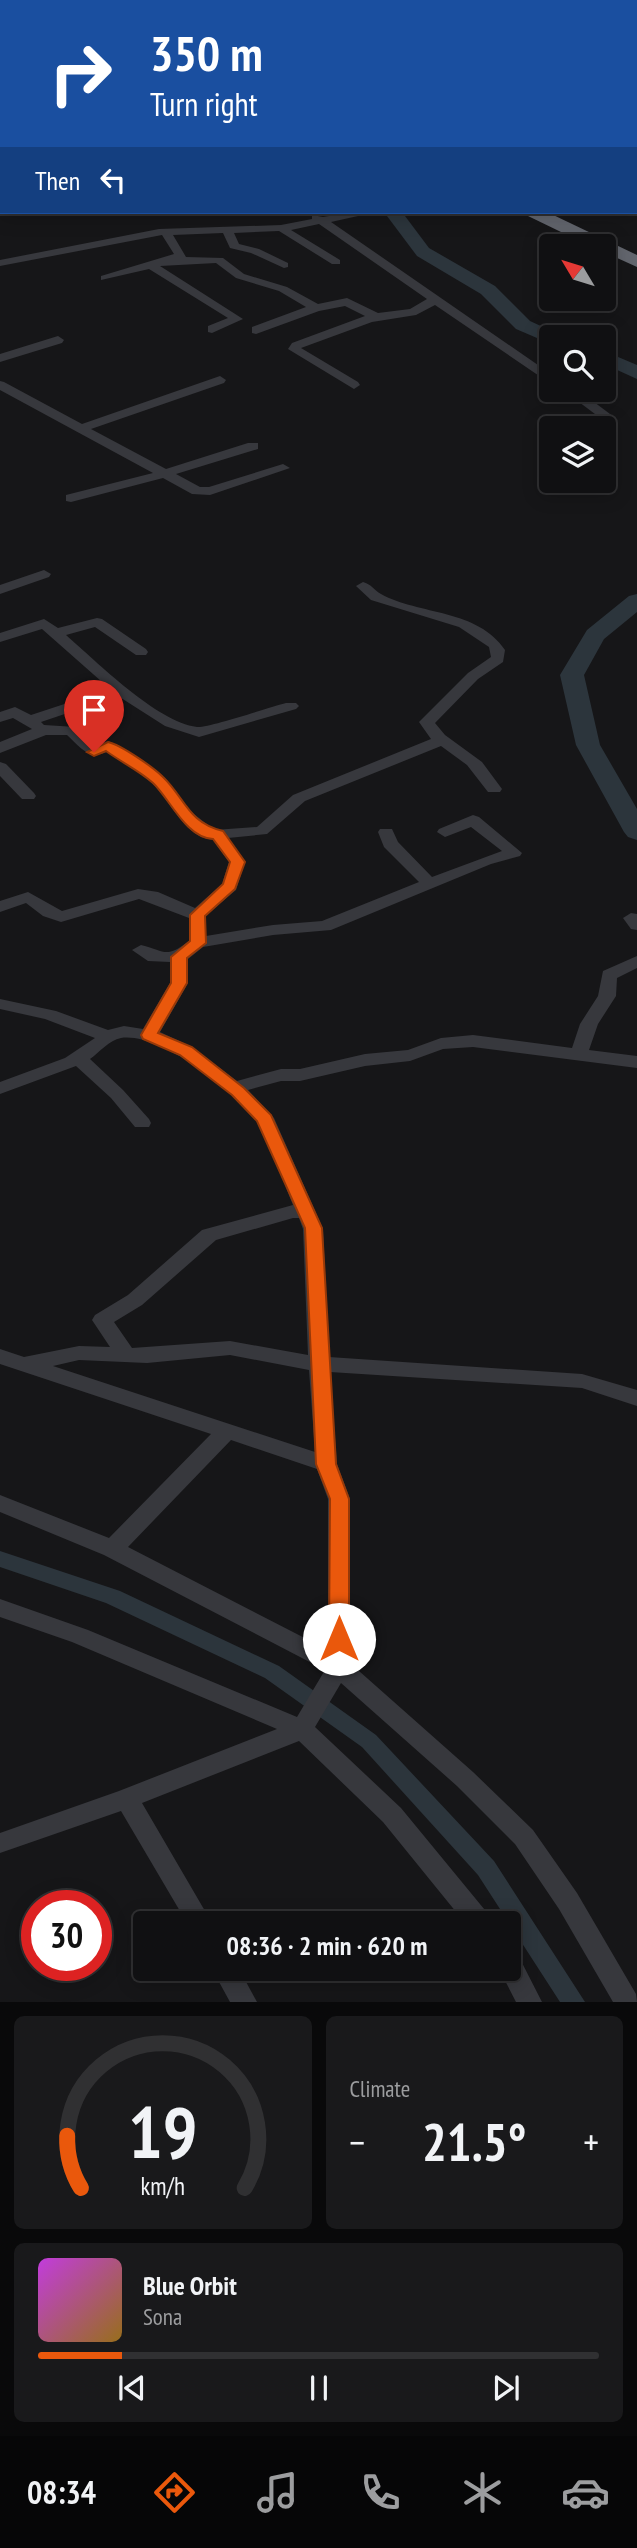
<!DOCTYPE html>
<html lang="en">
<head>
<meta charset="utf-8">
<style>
	body { margin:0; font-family:"PT Sans Narrow",sans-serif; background:#19191b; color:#f1f3f6; height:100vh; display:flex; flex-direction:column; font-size:26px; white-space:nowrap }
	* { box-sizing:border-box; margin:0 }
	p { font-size:23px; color:#9c9d9f }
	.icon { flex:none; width:38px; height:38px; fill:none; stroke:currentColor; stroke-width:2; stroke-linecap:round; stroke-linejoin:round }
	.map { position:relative; height:2002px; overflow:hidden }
	.panel { display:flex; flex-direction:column; gap:14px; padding:14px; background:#09090a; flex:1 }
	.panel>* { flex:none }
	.hud { position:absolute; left:0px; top:0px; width:637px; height:214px; box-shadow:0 4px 18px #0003,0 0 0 2px #303032; background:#1a4fa0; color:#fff; overflow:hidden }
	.needle { width:46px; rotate:308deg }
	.tools { position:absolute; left:539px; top:234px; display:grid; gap:14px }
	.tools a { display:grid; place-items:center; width:77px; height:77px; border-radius:7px; background:#101012; box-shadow:0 4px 18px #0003,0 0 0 2px #303032; font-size:35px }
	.speed { position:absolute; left:21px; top:1890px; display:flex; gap:14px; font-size:35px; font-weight:700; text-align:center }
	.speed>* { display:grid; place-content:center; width:91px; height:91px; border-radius:50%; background:#101012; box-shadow:0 4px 18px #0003,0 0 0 2px #303032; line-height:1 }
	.speed .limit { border:10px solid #d22; background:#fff; color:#111 }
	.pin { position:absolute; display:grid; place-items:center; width:60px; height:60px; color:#fff; margin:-72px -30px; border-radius:50% 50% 50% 0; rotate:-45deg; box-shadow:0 0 7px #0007 }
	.pin .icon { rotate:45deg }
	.me { position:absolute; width:77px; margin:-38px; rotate:0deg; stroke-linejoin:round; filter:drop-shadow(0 0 5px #0008) }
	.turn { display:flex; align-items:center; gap:24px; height:147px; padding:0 35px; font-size:32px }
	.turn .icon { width:91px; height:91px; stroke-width:2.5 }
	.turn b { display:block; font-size:49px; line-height:60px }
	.then { display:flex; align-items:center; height:66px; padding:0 35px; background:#0003; gap:14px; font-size:26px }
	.big { font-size:52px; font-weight:800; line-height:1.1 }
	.panel .tile { flex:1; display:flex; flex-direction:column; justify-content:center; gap:10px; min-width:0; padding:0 24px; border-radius:10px; background:#19191b }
	.panel .dial { align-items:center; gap:0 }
	.dial svg { height:182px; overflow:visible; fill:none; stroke:#303032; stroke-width:7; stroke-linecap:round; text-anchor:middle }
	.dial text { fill:#f1f3f6; stroke:none }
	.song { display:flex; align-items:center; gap:21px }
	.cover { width:84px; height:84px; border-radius:10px; background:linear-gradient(135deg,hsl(290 70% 55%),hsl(40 70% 35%)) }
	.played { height:7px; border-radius:4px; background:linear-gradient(90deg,#ea580c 15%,#303032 15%) }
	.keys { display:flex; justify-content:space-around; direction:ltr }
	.heat { display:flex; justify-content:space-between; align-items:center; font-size:38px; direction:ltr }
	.panel .tiles { flex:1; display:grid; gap:14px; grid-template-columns:1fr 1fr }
	.tile:last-child { grid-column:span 2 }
	.trip { position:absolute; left:133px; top:1911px; width:388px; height:70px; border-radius:7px; background:#101012; box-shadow:0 4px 18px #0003,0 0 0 2px #303032; font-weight:800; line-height:70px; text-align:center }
	.tab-bar { display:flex; height:112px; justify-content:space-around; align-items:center; background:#060607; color:#9c9d9f }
	.tab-bar .icon { width:49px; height:49px }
	.tab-bar .selected { color:#ea580c }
	.tab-bar b { font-size:32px; color:#f1f3f6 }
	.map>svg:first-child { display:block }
</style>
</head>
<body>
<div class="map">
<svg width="637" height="2002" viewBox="0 0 637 2002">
	<rect width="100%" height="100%" fill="#161618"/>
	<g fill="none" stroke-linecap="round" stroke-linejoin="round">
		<path fill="#2c353c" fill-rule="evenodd" d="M0 1551 120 1591 279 1666 376 1735 494 1861 585 2002H560L478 1875 362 1747 265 1678 106 1603 0 1567Z"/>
		<g fill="#2c353c" fill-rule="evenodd">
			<path d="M0 48 2 49V60L0 59Z"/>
			<path d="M384 212H402L429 248 495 286 530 321 558 334 560 338H551V344L516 329 481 294 417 256Z"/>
			<path d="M604 351 637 365V379L604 364Z"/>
			<path d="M637 594V612L604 639 584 675 600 745 637 809V840L628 837 624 832 576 745 560 675 587 630 629 596Z"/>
		</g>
		<g fill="#37383d" fill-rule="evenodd">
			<path d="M470 0H482L468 2Z"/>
			<path d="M530 0H543L528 2Z"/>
			<rect x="635" y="117" width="2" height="6"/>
			<path d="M635 179H637L635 186Z"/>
			<path d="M79 212H90L91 213 85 216Z"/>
			<path d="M353 212H376L331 222 551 374V384L435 305 416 315 372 322 301 348 358 382 360 385 354 389 288 349 292 343 365 316 345 306 319 311 256 334 252 333V327L306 307 279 291 236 278 216 263 160 266 243 319 212 333 208 332V326L228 318 149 269 101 280V276L174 254 162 235 0 266V260L159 229 281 225 312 219V215L323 217ZM319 224 427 299 410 309 378 313 347 298 318 304 287 287 244 274 223 258 186 257 173 235 223 233 230 248 251 253 284 268 288 267V263L259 249 239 244 234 233 279 231 332 264H340V260L291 230Z"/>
			<path d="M58 336 64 340 62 343 0 362V354Z"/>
			<path d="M220 376 226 380 224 383 91 429 166 469 248 443H258V449L176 474 200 487H209L283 464 290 468 210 495 192 494 163 478 71 502 66 501V495L153 473 0 390V381L4 382 82 424Z"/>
			<path d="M563 390H578L614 417 613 420H603Z"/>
			<path d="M44 570 51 574 49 577 0 594V585Z"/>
			<path d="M363 582C371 584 374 590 381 594 419 615 478 609 505 650L503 662 478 679 435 723 445 735 482 762 502 789 500 792H488L467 765 441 746 305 801 267 834 228 838 245 862 236 890 205 916 206 936 273 925 322 921 419 882 384 847 378 832 380 829H392L398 842 432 877 502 851 471 827 445 837 437 832 439 829 473 815 479 817 522 853 520 856 491 864 331 930 273 935 203 947 188 959V983L160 1032 192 1047 237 1081 281 1069H300L365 1054 408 1050 441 1038 473 1035 572 1048 580 1024 598 996 603 971 637 956V968L617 978 616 996 598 1024 589 1050 637 1056V1068L473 1047 443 1049 410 1061 365 1066 300 1081H281L248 1090 274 1118 323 1229 329 1357 582 1374 637 1390V1406L582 1388 330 1372 337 1464 350 1499V1663L473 1772 533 1830 577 1893 636 1994 637 2002H613L559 1909 515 1844 457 1786 341 1683 315 1727 401 1808 489 1915 492 1923H465L383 1822 299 1741 142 1803 212 1923H187L121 1811 0 1853V1833L119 1791 277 1729 72 1642 0 1617V1599L88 1630 297 1717 325 1670 104 1555 0 1512V1495L109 1538 211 1434 0 1364V1349L24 1357 79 1346 110 1347 92 1320 95 1315 128 1295 202 1230 293 1205C284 1183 269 1137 256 1120 234 1090 159 1032 121 1038 109 1040 100 1052 90 1059L123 1090 149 1119 151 1123 149 1127H135L111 1098 76 1066 0 1094V1082L65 1058 95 1038 45 1019 0 1009V999L56 1011 108 1030 124 1026 143 1029 170 983V962L148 961 132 950 141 945C166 951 165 959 189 941V918L139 899 61 922 43 916 26 903 0 912V901L28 892 62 911 138 889 158 892 195 908 222 884 229 862 213 840C184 837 171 801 153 784 140 772 121 762 107 752 88 760 80 747 67 735H46L0 753V742L32 729 13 718 0 722V712L15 707 31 715 110 689 42 629 0 642V633L44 619 58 628 97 618 102 619 146 649 148 652 146 655H136L95 627 66 635C97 662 157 722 197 727 209 728 270 707 286 703H296L299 706 296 709 199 737 165 726 118 696 41 722 44 725 76 727 96 745 108 741 113 743 165 778 184 806 214 830 257 827 293 795 431 739 419 722 468 673 491 657 489 647 459 627 371 600 356 586ZM293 1218H299L303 1229 308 1355 230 1341 132 1348 114 1322 142 1305 216 1240ZM230 1355 309 1370 315 1452 53 1366 79 1360 147 1363ZM231 1440 317 1469 328 1499V1650L128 1547Z"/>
			<path d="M0 762 6 764 34 793 36 796 34 799H22L0 776Z"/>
			<path d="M631 913 637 914V930L631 929 623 918Z"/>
			<path d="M509 1952 518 1955 542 2002H516L499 1969H509Z"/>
			<path d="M212 1969H239L257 2002H230Z"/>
		</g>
		<g fill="#63666e" fill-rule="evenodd">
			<path d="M66 0H84L85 2H67Z"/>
			<path d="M526 212H547L637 255V267L604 252V247H592L528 216Z"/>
		</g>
	</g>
	<path fill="#ea580c" stroke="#983908" stroke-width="2" d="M108 742C121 745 153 767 163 777 185 798 188 823 223 831L245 862 235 889 205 916 206 943 187 958V983L158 1033 192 1047 244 1088 271 1115 322 1228 336 1464 349 1499V1639L346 1645 339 1647 332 1645 329 1639 330 1499 316 1464 305 1228 257 1121 232 1095 180 1055 143 1039 141 1035 171 983V957L190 941V915L223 884 230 862 213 839C186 838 170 799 153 783 140 771 121 762 106 751L94 756 87 752Z"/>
</svg>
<div class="tools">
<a><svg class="needle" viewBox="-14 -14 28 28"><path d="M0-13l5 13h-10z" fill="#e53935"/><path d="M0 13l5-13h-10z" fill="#9c9d9f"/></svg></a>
<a><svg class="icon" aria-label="search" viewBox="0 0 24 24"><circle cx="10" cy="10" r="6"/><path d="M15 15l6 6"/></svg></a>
<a><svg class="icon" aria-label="layers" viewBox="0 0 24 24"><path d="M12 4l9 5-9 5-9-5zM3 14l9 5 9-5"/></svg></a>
</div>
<div class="speed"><div class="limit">30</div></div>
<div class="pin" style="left:94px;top:752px;background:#d93025"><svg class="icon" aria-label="arrive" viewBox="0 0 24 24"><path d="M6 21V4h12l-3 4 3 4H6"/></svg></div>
<svg class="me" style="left:339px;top:1639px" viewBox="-20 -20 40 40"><circle r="19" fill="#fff"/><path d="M0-13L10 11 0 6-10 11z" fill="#ea580c"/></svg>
<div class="trip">08:36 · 2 min · 620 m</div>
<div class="hud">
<div class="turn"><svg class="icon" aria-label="right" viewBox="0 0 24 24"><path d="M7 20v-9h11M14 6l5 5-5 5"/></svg><div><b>350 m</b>Turn right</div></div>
<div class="then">Then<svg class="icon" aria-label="left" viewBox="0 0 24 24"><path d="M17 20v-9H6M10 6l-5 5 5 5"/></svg></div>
</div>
</div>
<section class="panel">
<div class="tiles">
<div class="tile dial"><svg viewBox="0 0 100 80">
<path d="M14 69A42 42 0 1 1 86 69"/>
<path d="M14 69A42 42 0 0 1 8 46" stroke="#ea580c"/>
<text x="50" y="56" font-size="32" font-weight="700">19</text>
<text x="50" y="72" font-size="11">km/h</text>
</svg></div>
<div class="tile"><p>Climate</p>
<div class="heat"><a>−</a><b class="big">21.5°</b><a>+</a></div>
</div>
<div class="tile">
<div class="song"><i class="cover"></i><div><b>Blue Orbit</b><p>Sona</p></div></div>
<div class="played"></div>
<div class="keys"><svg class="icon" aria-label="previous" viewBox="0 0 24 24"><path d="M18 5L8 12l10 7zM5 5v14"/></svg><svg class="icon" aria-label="pause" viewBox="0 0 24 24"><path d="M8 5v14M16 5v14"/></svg><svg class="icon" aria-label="next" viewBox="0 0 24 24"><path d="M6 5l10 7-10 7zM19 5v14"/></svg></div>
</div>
</div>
</section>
<nav class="tab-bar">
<b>08:34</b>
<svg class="icon selected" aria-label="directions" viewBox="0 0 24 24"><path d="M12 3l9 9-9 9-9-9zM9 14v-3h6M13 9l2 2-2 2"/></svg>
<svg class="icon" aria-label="music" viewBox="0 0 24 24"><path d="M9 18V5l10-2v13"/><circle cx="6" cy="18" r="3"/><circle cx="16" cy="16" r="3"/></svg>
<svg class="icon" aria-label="phone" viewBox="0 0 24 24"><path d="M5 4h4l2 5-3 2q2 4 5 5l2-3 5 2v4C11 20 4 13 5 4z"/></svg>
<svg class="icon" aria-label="climate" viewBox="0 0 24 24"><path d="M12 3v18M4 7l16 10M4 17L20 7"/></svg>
<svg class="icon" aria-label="car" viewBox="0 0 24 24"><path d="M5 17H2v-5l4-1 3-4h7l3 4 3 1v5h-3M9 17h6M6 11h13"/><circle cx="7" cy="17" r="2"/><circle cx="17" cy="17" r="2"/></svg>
</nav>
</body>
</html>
